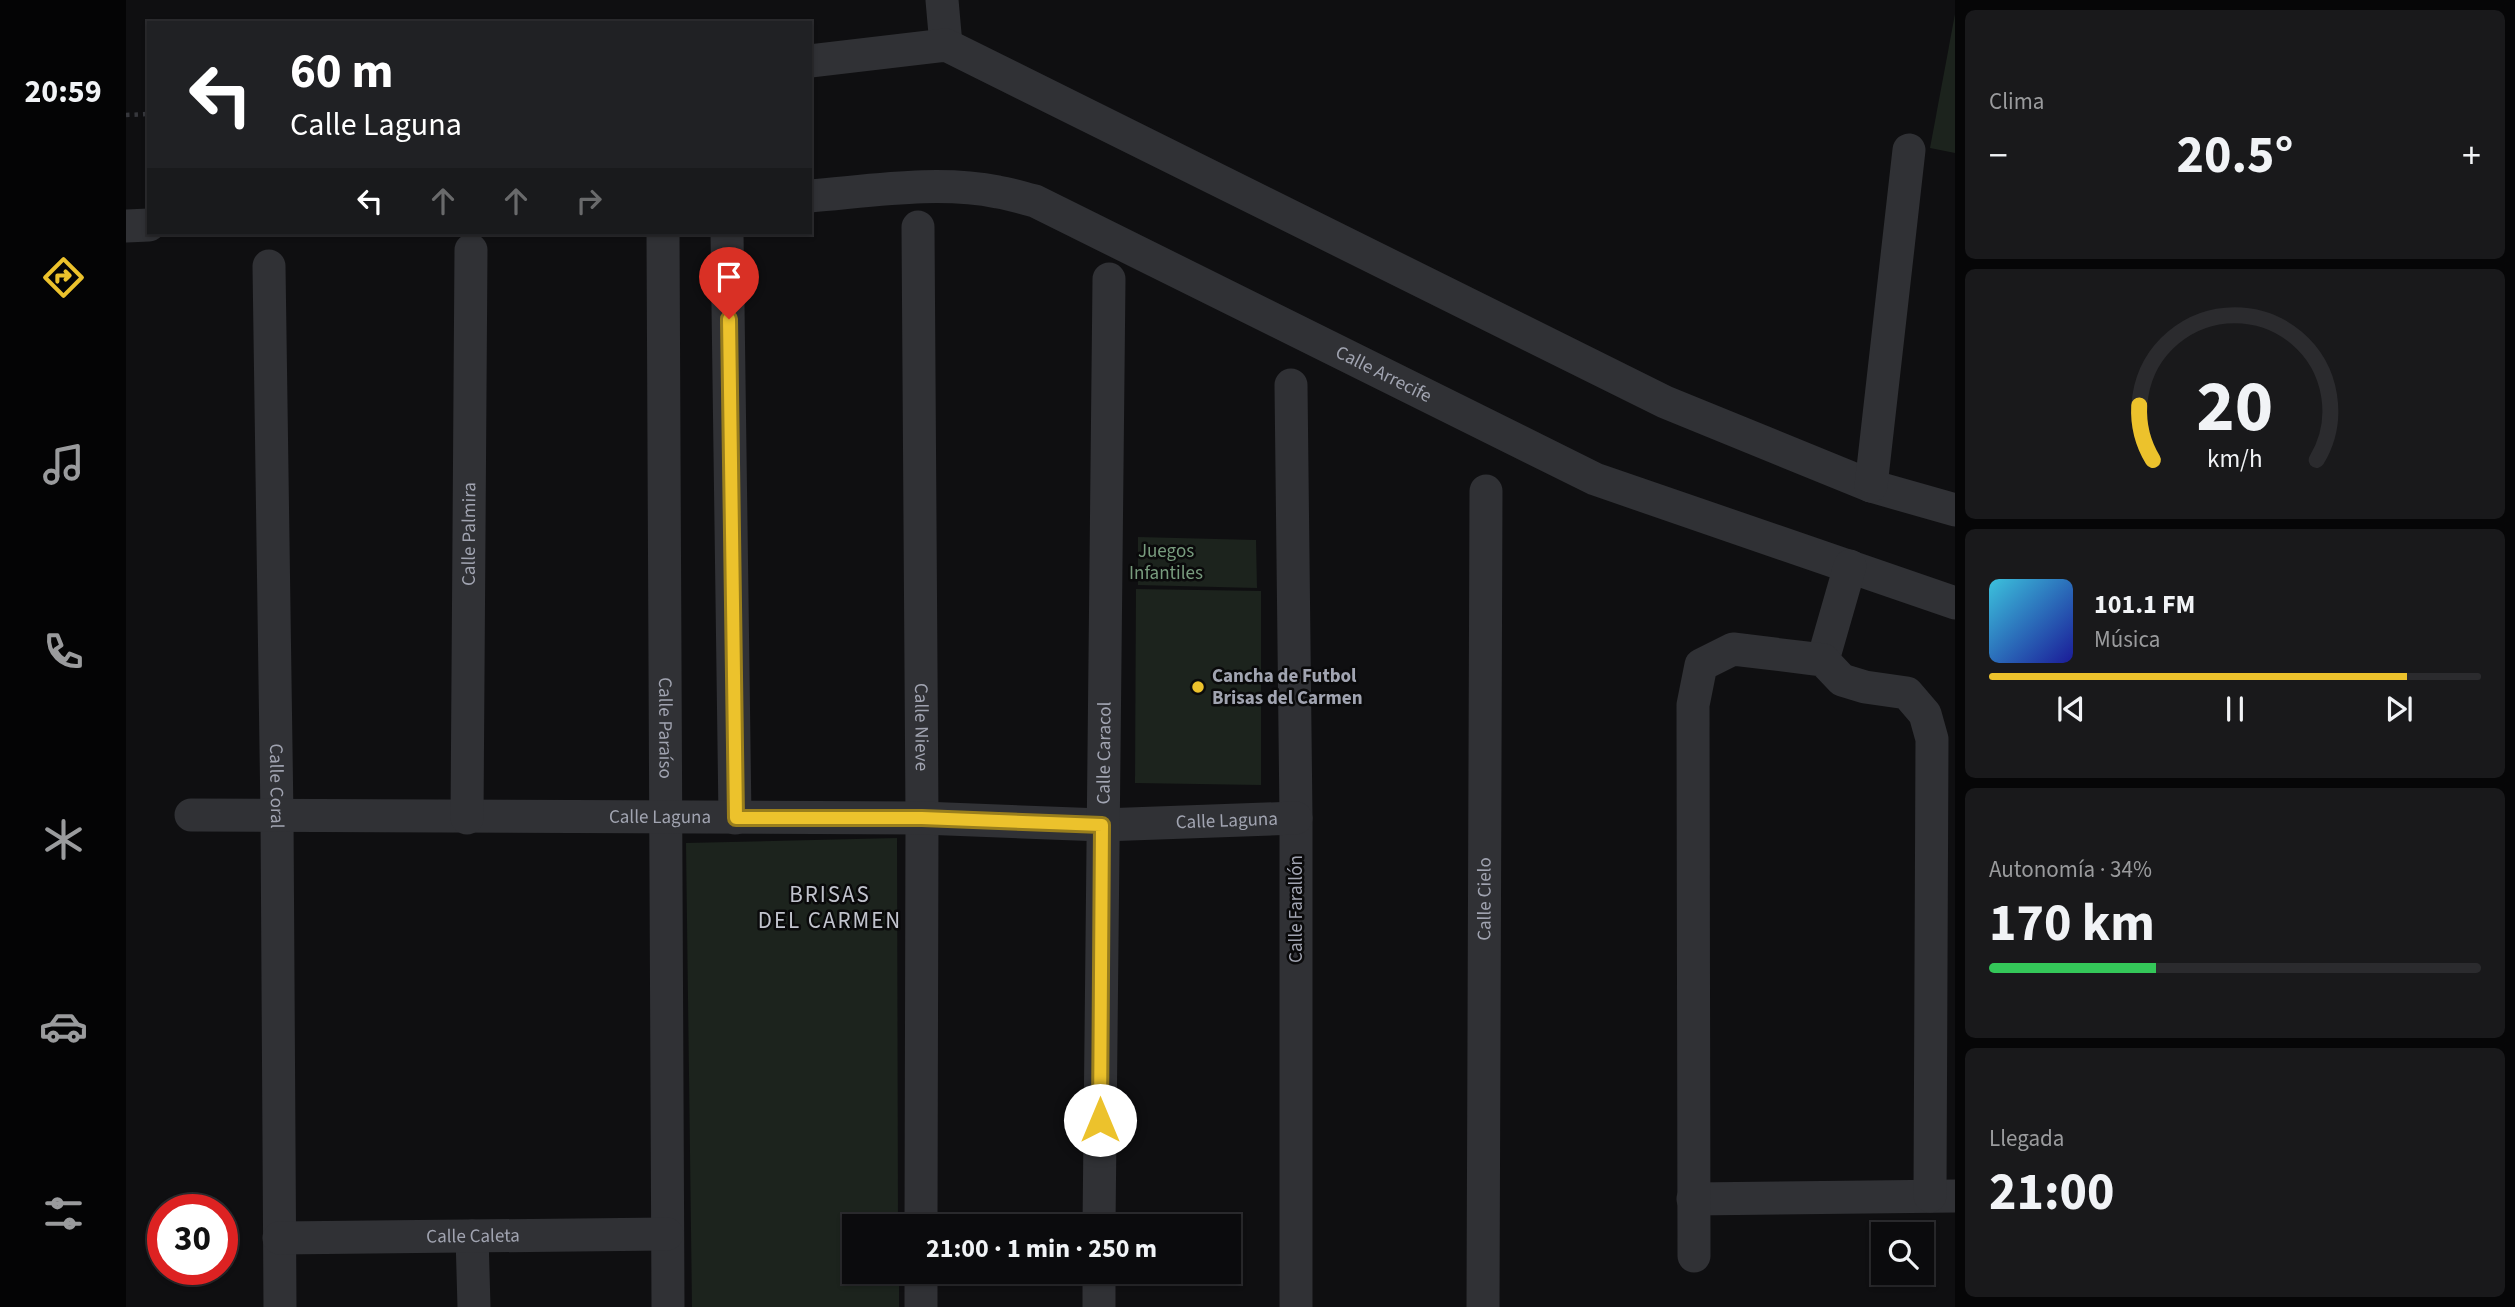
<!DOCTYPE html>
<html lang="es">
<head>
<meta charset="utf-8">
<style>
	body { margin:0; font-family:"Source Sans 3",sans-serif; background:#19191b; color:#f1f3f6; height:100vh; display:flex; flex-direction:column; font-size:26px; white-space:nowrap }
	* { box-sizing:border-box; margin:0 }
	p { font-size:23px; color:#9a9b9d }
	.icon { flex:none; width:38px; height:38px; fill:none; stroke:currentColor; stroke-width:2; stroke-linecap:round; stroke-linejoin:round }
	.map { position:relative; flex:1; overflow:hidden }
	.sheet { display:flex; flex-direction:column; gap:10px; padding:10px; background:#060607; width:560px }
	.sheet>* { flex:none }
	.banner { position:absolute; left:21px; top:21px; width:665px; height:214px; border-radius:0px; box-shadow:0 2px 5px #0004,0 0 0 2px #2b2b2e; background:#202124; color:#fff; overflow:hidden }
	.fabs { position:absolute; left:1745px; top:1222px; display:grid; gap:14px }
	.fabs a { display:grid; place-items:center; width:63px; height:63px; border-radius:0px; background:#0b0b0d; box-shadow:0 2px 5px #0004,0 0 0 2px #2b2b2e; font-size:35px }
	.speed { position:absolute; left:21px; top:1194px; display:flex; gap:14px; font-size:35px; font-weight:700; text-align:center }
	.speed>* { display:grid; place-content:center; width:91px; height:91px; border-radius:50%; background:#0b0b0d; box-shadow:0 2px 5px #0004,0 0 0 2px #2b2b2e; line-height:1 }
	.speed .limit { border:10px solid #d22; background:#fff; color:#111 }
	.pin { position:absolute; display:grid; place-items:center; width:60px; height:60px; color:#fff; margin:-72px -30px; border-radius:50% 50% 50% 0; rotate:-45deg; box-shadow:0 0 7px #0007 }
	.pin .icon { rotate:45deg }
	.me { position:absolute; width:77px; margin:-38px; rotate:0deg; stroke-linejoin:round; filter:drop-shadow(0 0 5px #0008) }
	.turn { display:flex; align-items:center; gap:24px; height:147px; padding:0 28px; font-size:32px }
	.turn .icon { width:91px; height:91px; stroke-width:2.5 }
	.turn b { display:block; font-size:49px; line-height:60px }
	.lanes { display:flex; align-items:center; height:66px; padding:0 28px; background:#0003; justify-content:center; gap:35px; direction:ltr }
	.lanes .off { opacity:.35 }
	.big { font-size:52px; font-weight:700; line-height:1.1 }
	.sheet .tile { flex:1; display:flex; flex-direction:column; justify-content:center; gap:10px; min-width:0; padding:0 24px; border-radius:10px; background:#19191b }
	.sheet .dial { align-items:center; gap:0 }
	.dial svg { height:182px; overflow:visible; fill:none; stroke:#2b2b2e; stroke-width:7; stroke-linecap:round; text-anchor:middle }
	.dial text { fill:#f1f3f6; stroke:none }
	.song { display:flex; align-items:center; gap:21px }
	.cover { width:84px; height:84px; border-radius:10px; background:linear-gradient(135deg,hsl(190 70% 55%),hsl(240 70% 35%)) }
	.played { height:7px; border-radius:4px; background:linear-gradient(90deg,#ecc22c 85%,#2b2b2e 85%) }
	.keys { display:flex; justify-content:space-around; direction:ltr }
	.heat { display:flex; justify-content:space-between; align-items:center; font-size:38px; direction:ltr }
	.charge { height:10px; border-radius:5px; background:linear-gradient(90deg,#34c759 34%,#2b2b2e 0) }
	.trip { position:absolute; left:716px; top:1214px; width:399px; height:70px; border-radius:0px; background:#0b0b0d; box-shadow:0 2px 5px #0004,0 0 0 2px #2b2b2e; font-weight:700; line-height:70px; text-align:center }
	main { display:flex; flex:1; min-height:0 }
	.tab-bar { display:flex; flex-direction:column; width:126px; justify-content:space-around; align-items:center; background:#040405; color:#9a9b9d }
	.tab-bar .icon { width:49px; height:49px }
	.tab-bar .active { color:#ecc22c }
	.tab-bar b { font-size:32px; color:#f1f3f6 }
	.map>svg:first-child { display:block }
</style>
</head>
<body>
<main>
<nav class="tab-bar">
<b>20:59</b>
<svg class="icon active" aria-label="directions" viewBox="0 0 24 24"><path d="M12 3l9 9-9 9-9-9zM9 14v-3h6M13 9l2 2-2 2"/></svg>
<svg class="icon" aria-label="music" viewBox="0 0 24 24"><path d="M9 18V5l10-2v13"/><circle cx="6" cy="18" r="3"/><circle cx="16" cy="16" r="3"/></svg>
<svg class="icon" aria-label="phone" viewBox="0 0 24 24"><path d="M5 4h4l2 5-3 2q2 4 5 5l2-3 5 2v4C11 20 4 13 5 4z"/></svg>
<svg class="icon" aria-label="climate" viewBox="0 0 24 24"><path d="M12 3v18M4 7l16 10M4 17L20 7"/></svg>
<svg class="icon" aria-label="car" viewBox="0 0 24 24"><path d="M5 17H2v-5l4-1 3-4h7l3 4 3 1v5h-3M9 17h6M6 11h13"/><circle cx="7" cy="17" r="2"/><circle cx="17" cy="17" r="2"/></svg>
<svg class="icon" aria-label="filters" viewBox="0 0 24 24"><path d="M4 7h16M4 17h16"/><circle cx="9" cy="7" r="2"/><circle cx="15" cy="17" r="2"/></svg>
</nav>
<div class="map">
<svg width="1829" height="1307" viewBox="0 0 1829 1307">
	<rect width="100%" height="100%" fill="#0f0f11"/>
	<g fill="#1c231d">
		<path d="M1829 14V153L1804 148Z"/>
		<path d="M1012 537 1130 540 1131 588 1012 585Z"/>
		<path d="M1010 589 1135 591V785L1009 783Z"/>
		<path d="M771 838 772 1227H728V1272H773V1307H566L560 843Z"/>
	</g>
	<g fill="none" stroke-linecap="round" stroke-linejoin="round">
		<path stroke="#36373c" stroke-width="4.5" stroke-dasharray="3.5 5" stroke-linecap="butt" d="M0 115 23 114"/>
		<g stroke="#303135" stroke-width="33">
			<path d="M816 0 820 45"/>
			<path d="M684 61 820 45 1539 402 1745 486 1829 510"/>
			<path id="s1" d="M684 196C745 191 812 180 872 192 885 194 897 198 909 201L1469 479 1829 603"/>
			<path d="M0 226 23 225"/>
			<path id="s2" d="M792 227 796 818 795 1227"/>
			<path id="s3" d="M537 233 542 1307"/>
			<path d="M601 233 609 818"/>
			<path id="s4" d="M143 266 151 817 154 1307"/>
			<path d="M1165 385 1170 818V1307"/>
			<path d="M1745 486 1783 150"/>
			<path d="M1697 660 1724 566"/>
			<path id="s5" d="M65 815 796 818 976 825 1170 818"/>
			<path id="s6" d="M341 818 345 250"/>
			<path d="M1567 1199 1829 1196"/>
			<path id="s7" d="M973 1227 983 279"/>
			<path d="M346 1236 348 1307"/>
			<path id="s8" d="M153 1238 541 1234"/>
			<path d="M1568 1256 1567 705 1575 665 1607 649 1697 660 1716 680 1739 687 1781 693 1799 714 1806 739 1804 1196"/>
			<path d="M795 1307V1272"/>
			<path d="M973 1307V1272"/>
			<path id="s9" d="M1357 1307 1360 491"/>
		</g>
	</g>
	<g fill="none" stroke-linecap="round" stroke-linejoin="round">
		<g stroke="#997e1d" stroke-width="18">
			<path id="route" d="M603 319 610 818H796L976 825 974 1120"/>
		</g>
		<use href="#route" stroke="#ecc22c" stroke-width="12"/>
	</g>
	<circle fill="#ecc22c" stroke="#0a0a0b" stroke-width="2.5" cx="1072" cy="687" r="7"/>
	<g text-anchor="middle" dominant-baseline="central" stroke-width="5" stroke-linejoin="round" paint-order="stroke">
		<g font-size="19" fill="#a1a4b1" stroke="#0a0a0b">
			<text stroke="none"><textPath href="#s1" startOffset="616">Calle Arrecife</textPath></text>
			<text stroke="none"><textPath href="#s6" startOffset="284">Calle Palmira</textPath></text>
			<text stroke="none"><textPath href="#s2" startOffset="500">Calle Nieve</textPath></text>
			<text stroke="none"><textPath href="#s3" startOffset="495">Calle Paraíso</textPath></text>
			<text stroke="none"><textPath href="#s7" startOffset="474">Calle Caracol</textPath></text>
			<text stroke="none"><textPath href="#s4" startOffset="520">Calle Coral</textPath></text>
			<text stroke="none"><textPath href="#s5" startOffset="469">Calle Laguna</textPath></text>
			<text stroke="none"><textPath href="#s5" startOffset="1036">Calle Laguna</textPath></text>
			<text stroke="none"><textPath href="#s9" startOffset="408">Calle Cielo</textPath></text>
			<text transform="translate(1170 909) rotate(-90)">Calle Farallón</text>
			<text stroke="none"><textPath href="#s8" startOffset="194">Calle Caleta</textPath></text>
		</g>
		<g font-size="19" fill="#789c7e" stroke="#0a0a0b">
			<text x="1040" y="551">Juegos<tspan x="1040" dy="22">Infantiles</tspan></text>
		</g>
		<g font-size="19" font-weight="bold" fill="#a1a4b1" stroke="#0a0a0b" text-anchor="start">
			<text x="1086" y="676">Cancha de Futbol<tspan x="1086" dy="22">Brisas del Carmen</tspan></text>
		</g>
		<g font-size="23" letter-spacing="2" fill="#c1c3cd" stroke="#0a0a0b">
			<text x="704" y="894">BRISAS<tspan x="704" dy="26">DEL CARMEN</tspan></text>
		</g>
	</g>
</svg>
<div class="fabs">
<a><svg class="icon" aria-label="search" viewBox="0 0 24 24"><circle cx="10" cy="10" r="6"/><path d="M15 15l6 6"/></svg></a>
</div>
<div class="speed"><div class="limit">30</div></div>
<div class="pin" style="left:603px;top:319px;background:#d93025"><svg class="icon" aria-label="arrive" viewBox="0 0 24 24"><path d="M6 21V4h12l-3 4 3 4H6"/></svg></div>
<svg class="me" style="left:974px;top:1120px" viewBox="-20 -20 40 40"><circle r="19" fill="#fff"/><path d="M0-13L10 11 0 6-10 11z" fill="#ecc22c"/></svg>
<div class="trip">21:00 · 1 min · 250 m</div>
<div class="banner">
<div class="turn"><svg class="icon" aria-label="left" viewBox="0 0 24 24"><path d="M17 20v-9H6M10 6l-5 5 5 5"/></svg><div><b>60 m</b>Calle Laguna</div></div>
<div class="lanes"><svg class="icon" aria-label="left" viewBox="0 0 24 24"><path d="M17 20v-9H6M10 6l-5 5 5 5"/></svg><svg class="icon off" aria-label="ahead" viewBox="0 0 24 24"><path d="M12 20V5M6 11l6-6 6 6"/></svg><svg class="icon off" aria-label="ahead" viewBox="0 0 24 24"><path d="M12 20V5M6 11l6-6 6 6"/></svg><svg class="icon off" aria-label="right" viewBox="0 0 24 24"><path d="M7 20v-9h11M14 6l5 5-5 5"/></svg></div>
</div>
</div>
<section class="sheet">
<div class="tile"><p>Clima</p>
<div class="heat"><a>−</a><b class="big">20.5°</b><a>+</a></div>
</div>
<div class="tile dial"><svg viewBox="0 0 100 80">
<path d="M14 69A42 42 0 1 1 86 69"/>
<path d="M14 69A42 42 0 0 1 8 45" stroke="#ecc22c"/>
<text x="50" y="56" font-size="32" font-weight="700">20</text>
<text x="50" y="72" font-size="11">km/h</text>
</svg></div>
<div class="tile">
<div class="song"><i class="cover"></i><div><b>101.1 FM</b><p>Música</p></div></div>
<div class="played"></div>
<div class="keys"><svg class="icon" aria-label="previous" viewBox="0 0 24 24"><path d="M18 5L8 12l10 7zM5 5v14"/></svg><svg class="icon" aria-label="pause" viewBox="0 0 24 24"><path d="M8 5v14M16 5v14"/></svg><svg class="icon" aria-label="next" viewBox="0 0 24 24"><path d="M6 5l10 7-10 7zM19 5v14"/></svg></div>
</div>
<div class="tile"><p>Autonomía · 34%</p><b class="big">170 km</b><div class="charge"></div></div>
<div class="tile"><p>Llegada</p><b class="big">21:00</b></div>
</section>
</main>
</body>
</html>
